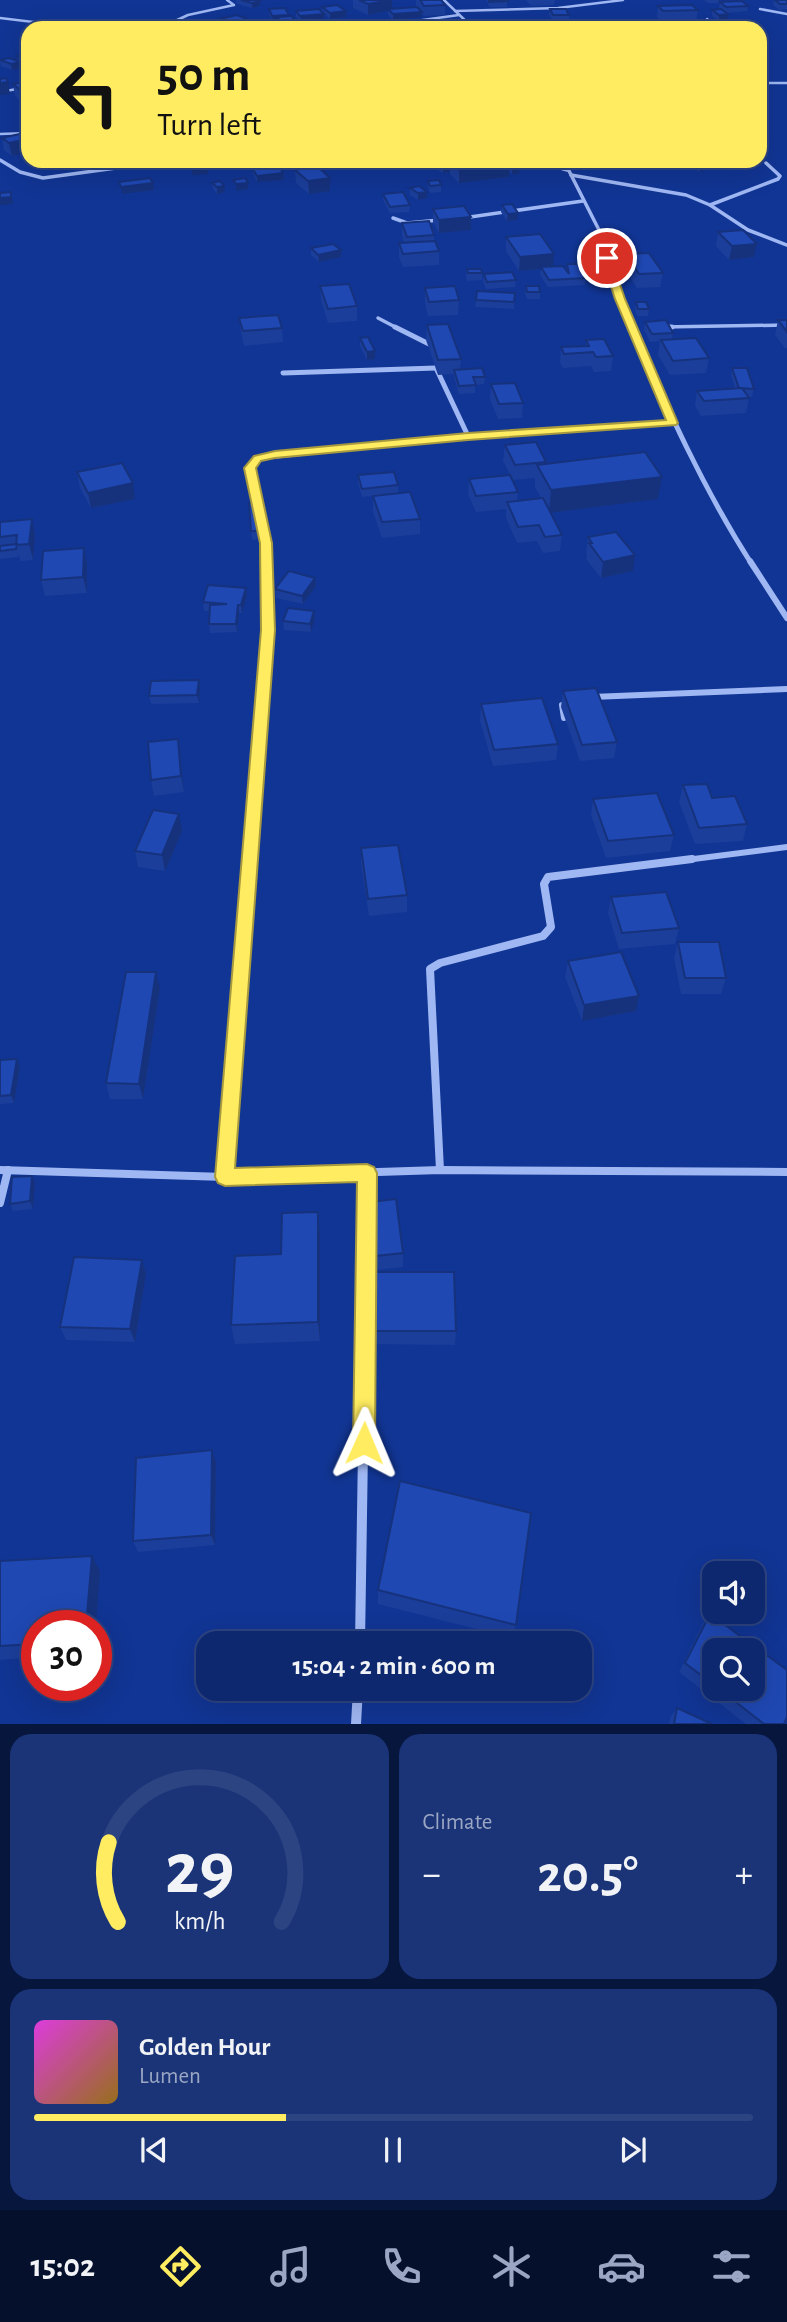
<!DOCTYPE html>
<html lang="en">
<head>
<meta charset="utf-8">
<style>
	body { margin:0; font-family:"Alegreya Sans",sans-serif; background:#1b3477; color:#f1f3f6; height:100vh; display:flex; flex-direction:column; font-size:26px; white-space:nowrap }
	* { box-sizing:border-box; margin:0 }
	p { font-size:23px; color:#9aa6c3 }
	.icon { flex:none; width:38px; height:38px; fill:none; stroke:currentColor; stroke-width:2; stroke-linecap:round; stroke-linejoin:round }
	.map { position:relative; height:1724px; overflow:hidden }
	.sheet { display:flex; flex-direction:column; gap:10px; padding:10px; background:#07163d; flex:1 }
	.sheet>* { flex:none }
	.banner { position:absolute; left:21px; top:21px; width:746px; height:147px; border-radius:21px; box-shadow:0 7px 28px #0002,0 0 0 2px #2d4482; background:#ffec61; color:#111; overflow:hidden }
	.buttons { position:absolute; left:702px; top:1561px; display:grid; gap:14px }
	.buttons a { display:grid; place-items:center; width:63px; height:63px; border-radius:14px; background:#0d286f; box-shadow:0 7px 28px #0002,0 0 0 2px #2d4482; font-size:35px }
	.speed { position:absolute; left:21px; top:1610px; display:flex; gap:14px; font-size:35px; font-weight:700; text-align:center }
	.speed>* { display:grid; place-content:center; width:91px; height:91px; border-radius:50%; background:#0d286f; box-shadow:0 7px 28px #0002,0 0 0 2px #2d4482; line-height:1 }
	.speed .limit { border:10px solid #d22; background:#fff; color:#111 }
	.pin { position:absolute; display:grid; place-items:center; width:60px; height:60px; color:#fff; margin:-30px; border:4px solid #fff; border-radius:50%; box-shadow:0 2px 7px #0007 }
	.me { position:absolute; width:77px; margin:-38px; rotate:1deg; stroke-linejoin:round; filter:drop-shadow(0 0 5px #0008) }
	.turn { display:flex; align-items:center; gap:24px; height:147px; padding:0 21px; font-size:32px }
	.turn .icon { width:91px; height:91px; stroke-width:2.5 }
	.turn b { display:block; font-size:49px; line-height:60px }
	.big { font-size:52px; font-weight:700; line-height:1.1 }
	.sheet .widget { flex:1; display:flex; flex-direction:column; justify-content:center; gap:10px; min-width:0; padding:0 24px; border-radius:21px; background:#1b3477 }
	.sheet .dial { align-items:center; gap:0 }
	.dial svg { height:182px; overflow:visible; fill:none; stroke:#2d4482; stroke-width:7; stroke-linecap:round; text-anchor:middle }
	.dial text { fill:#f1f3f6; stroke:none }
	.song { display:flex; align-items:center; gap:21px }
	.cover { width:84px; height:84px; border-radius:10px; background:linear-gradient(135deg,hsl(300 70% 55%),hsl(40 70% 35%)) }
	.played { height:7px; border-radius:4px; background:linear-gradient(90deg,#ffec61 35%,#2d4482 35%) }
	.keys { display:flex; justify-content:space-around; direction:ltr }
	.heat { display:flex; justify-content:space-between; align-items:center; font-size:38px; direction:ltr }
	.sheet .tiles { flex:1; display:grid; gap:10px; grid-template-columns:1fr 1fr }
	.widget:last-child { grid-column:span 2 }
	.trip { position:absolute; left:196px; top:1631px; width:396px; height:70px; border-radius:21px; background:#0d286f; box-shadow:0 7px 28px #0002,0 0 0 2px #2d4482; font-weight:700; line-height:70px; text-align:center }
	.dock { display:flex; height:112px; justify-content:space-around; align-items:center; background:#05102c; color:#9aa6c3 }
	.dock .icon { width:49px; height:49px }
	.dock .on { color:#ffec61 }
	.dock b { font-size:32px; color:#f1f3f6 }
	.map>svg:first-child { display:block }
</style>
</head>
<body>
<div class="map">
<svg width="787" height="1724" viewBox="0 0 787 1724">
	<rect width="100%" height="100%" fill="#113594"/>
	<g fill="none" stroke-linecap="round" stroke-linejoin="round">
		<g stroke="#9fb7f3" stroke-width="2.5">
			<path d="M444 0 473 28"/>
			<path d="M760 9 787 14"/>
			<path d="M455 11 558 8 623 0"/>
			<path d="M0 18 83 28"/>
			<path d="M707 19 717 28"/>
			<path d="M160 28 188 15 234 5 227 0"/>
			<path d="M365 28 459 15"/>
			<path d="M760 83H787"/>
			<path d="M0 92 28 87"/>
			<path d="M0 134 28 133"/>
		</g>
		<g stroke="#9fb7f3" stroke-width="3.5">
			<path d="M0 160 20 172 43 178 167 161"/>
			<path d="M537 161 567 170"/>
			<path d="M564 161 599 230 620 299 633 329"/>
			<path d="M571 175 686 195 710 205 748 230 787 245"/>
			<path d="M710 205 778 179 780 176 766 163"/>
			<path d="M393 218 407 223 440 220"/>
			<path d="M463 218 583 201"/>
			<path d="M378 318 399 329"/>
			<path d="M663 327 787 325"/>
		</g>
		<g stroke="#9fb7f3" stroke-width="5">
			<path d="M395 327 433 346"/>
			<path d="M632 327C667 408 703 488 751 563"/>
			<path d="M663 327H672"/>
			<path d="M436 368 468 436"/>
			<path d="M283 373 436 368"/>
			<path d="M258 511 250 468 258 458 468 436 673 423"/>
			<path d="M264 533 267 563"/>
		</g>
		<g stroke="#9fb7f3" stroke-width="6">
			<path d="M750 561 787 618"/>
			<path d="M592 697 787 689"/>
			<path d="M562 705 564 718"/>
			<path d="M250 861 268 630 267 561"/>
			<path d="M678 861 787 847"/>
		</g>
		<g stroke="#9fb7f3" stroke-width="8">
			<path d="M0 1170 225 1177 440 1170 787 1172"/>
			<path d="M440 1170 430 969 440 963 543 936 551 927 544 884 548 877 692 859"/>
			<path d="M367 1173V1211"/>
			<path d="M225 1177 250 859"/>
			<path d="M0 1203 8 1170"/>
		</g>
		<g stroke="#9fb7f3" stroke-width="10">
			<path d="M360 1643 366 1258"/>
			<path d="M356 1724 358 1689"/>
		</g>
	</g>
	<g fill="#1b3e9a" fill-rule="evenodd">
		<path d="M236 0H258L260 6 252 8 237 4Z"/>
		<path d="M353 0H392V9L418 8 416 6V0H441L445 5V15L424 16 421 13V17L393 20 388 15V11L368 15 353 8Z"/>
		<path d="M487 0H507V7H489Z"/>
		<path d="M526 0H555L554 5 531 6Z"/>
		<path d="M704 0H719V3H708Z"/>
		<path d="M774 0H787V9L779 10 773 5Z"/>
		<path d="M720 2 748 6 747 11 726 13 728 14 727 20 719 21 712 16V10L721 9 719 8Z"/>
		<path d="M658 6 698 10 696 21 662 22 657 17Z"/>
		<path d="M322 7 346 17 330 19 324 14V19L301 21 296 17V11L322 12Z"/>
		<path d="M269 9 289 16 295 22 296 27 281 28 278 21H273L269 15Z"/>
		<path d="M550 9 569 15V20L553 21 549 15Z"/>
		<path d="M202 23 253 26 258 28H203Z"/>
		<path d="M28 55V67L26 68 21 64 22 68 12 70 1 66 0 60 18 61 17 56Z"/>
		<path d="M28 81V107L15 96 13 84Z"/>
		<path d="M28 132V153L12 156 4 150 2 138Z"/>
		<path d="M275 161H314V165L281 169 283 173 284 180 257 182 253 174 252 168 278 165Z"/>
		<path d="M420 161H507L519 167V174H512L509 172V177L459 183 450 174V172L443 173Z"/>
		<path d="M667 161H704L707 169 700 172 688 166V164L675 166Z"/>
		<path d="M295 170 330 178V191L309 194 296 183Z"/>
		<path d="M428 181 441 185V192L430 193 428 187Z"/>
		<path d="M212 183 225 192 217 194 213 189Z"/>
		<path d="M410 188 427 192V198L418 200 410 195Z"/>
		<path d="M383 194 410 205 409 212 390 213 383 200Z"/>
		<path d="M502 205 517 220 507 221 501 212Z"/>
		<path d="M433 209 471 230 439 233 433 222Z"/>
		<path d="M402 223 434 235V241L439 251V265L403 267 399 257V243H404L402 236Z"/>
		<path d="M718 232 754 257 729 260 716 246Z"/>
		<path d="M506 237 553 266 566 270 567 264 586 278 585 285 548 287 540 275 541 269 519 271 506 251Z"/>
		<path d="M311 248 341 250V257L319 262 311 255Z"/>
		<path d="M626 254 663 273 660 287 637 288 624 268Z"/>
		<path d="M467 269 482 273V280L467 281 466 276Z"/>
		<path d="M484 274 516 280 515 287 486 289 483 281Z"/>
		<path d="M320 286 357 306V321L328 323 321 300Z"/>
		<path d="M526 286 540 292V299H527L525 293Z"/>
		<path d="M425 288 459 300 458 315 428 316 425 302Z"/>
		<path d="M515 293 514 309 475 307 476 300Z"/>
		<path d="M636 302 649 309 648 316H637L635 310Z"/>
		<path d="M239 318 282 328 283 342 244 346 241 332Z"/>
		<path d="M778 320H787V348H785L775 335Z"/>
		<path d="M645 322 673 333 672 340 709 358 706 373 670 375 658 355 660 341 650 342 644 329Z"/>
		<path d="M427 325 461 359 460 369 485 377 484 384 475 385V393L459 394 454 377V374L438 375 426 340Z"/>
		<path d="M360 338 375 351V359L367 360 360 346Z"/>
		<path d="M586 340 613 356 611 371 594 372 591 366 563 368 560 362 561 347 586 346Z"/>
		<path d="M732 368 754 389 752 397H748L749 398 746 413 701 416 695 406 697 391 735 388 731 375Z"/>
		<path d="M491 384 523 403 522 418 498 419 490 399Z"/>
		<path d="M505 445 546 462V464L658 499 550 513 562 535 560 551 543 553 537 541 517 543 506 518V509L476 512 468 494 469 479 518 492 517 501 541 498 535 487V478L513 480 503 461Z"/>
		<path d="M77 472 135 499 91 508 80 488Z"/>
		<path d="M358 475 398 485V493L420 519V534L382 538 373 512V496L362 497 358 483Z"/>
		<path d="M262 503 265 539 252 540 251 531Z"/>
		<path d="M32 519 35 535 33 560 20 561 19 554 18 557 0 559V522Z"/>
		<path d="M588 537 633 571 601 578 586 559 587 555 586 553Z"/>
		<path d="M84 548 87 564V593L45 596 41 580Z"/>
		<path d="M315 578 316 586 303 604 276 598 275 589Z"/>
		<path d="M246 588 247 596 242 613H239L237 632 210 633 209 624 210 611H204L203 602Z"/>
		<path d="M314 611 315 619 311 632 284 630 283 621Z"/>
		<path d="M199 680 200 689 199 703 151 704 149 696Z"/>
		<path d="M563 691 617 742 614 758 580 761 561 707Z"/>
		<path d="M481 704 558 744 556 760 493 766 480 721Z"/>
		<path d="M180 755 184 792 154 796 151 780Z"/>
		<path d="M683 785 712 798 747 824 743 841 695 844 679 802Z"/>
		<path d="M593 799 674 835 670 851 606 858 591 815Z"/>
		<path d="M182 831 165 871 138 867 135 851Z"/>
		<path d="M361 848 407 895V912L369 916 361 864Z"/>
		<path d="M611 897 679 928 675 944 619 949 608 913Z"/>
		<path d="M678 942 726 978 721 994H681L674 958Z"/>
		<path d="M568 961 636 1011 582 1021 565 977Z"/>
		<path d="M160 988 143 1099H110L106 1083Z"/>
		<path d="M0 1060 20 1067 14 1103 0 1104Z"/>
		<path d="M35 1183 33 1209 13 1211 10 1204Z"/>
		<path d="M361 1203 403 1253V1267L367 1271Z"/>
		<path d="M320 1233V1341L235 1344 231 1325 281 1254Z"/>
		<path d="M142 1260 146 1274 135 1342 66 1340 60 1327Z"/>
		<path d="M367 1331H456L455 1345 367 1344Z"/>
		<path d="M212 1450 216 1462 215 1545 138 1552 133 1541Z"/>
		<path d="M0 1561 100 1571 96 1626H37V1657L0 1660Z"/>
		<path d="M378 1590 516 1625 512 1638 378 1604Z"/>
		<path d="M710 1614 784 1724H746L679 1672 703 1623ZM714 1650 752 1689H714Z"/>
		<path d="M677 1708 712 1724H669L671 1716Z"/>
	</g>
	<g fill="#16327d">
		<path d="M392 0V10L388 9V11L368 15V4Z"/>
		<path d="M260 1V6L252 8V3Z"/>
		<path d="M346 11V17L330 19V13Z"/>
		<path d="M422 12 421 17 393 20V14Z"/>
		<path d="M324 14V19L301 21 300 16Z"/>
		<path d="M728 14 727 20 719 21V15Z"/>
		<path d="M289 15V20L278 17V21H273L272 16Z"/>
		<path d="M252 21 253 28H222Z"/>
		<path d="M295 22 296 27 281 28 280 23Z"/>
		<path d="M21 62 22 68 12 70 11 64Z"/>
		<path d="M8 82 10 94 0 95V83Z"/>
		<path d="M28 138V153L12 156 9 143Z"/>
		<path d="M67 161H89L68 163Z"/>
		<path d="M281 161H314V165L281 169Z"/>
		<path d="M676 161H689L688 164 675 166Z"/>
		<path d="M708 163 707 169 700 172 701 165Z"/>
		<path d="M510 164 509 177 459 183V170Z"/>
		<path d="M450 165V172L443 173 444 167Z"/>
		<path d="M208 167V174L192 175V168Z"/>
		<path d="M519 167V174H512V168Z"/>
		<path d="M283 173 284 180 257 182V176Z"/>
		<path d="M330 178V191L309 194 308 181Z"/>
		<path d="M153 183 154 190 122 194 121 187Z"/>
		<path d="M248 183V189L236 191V184Z"/>
		<path d="M224 186 225 192 217 194V187Z"/>
		<path d="M11 192 13 204 0 205V198Z"/>
		<path d="M427 192V198L418 200V193Z"/>
		<path d="M518 213 517 220 507 221 508 214Z"/>
		<path d="M471 217V230L439 233V220Z"/>
		<path d="M757 244 754 257 729 260 732 246Z"/>
		<path d="M341 250V257L319 262 318 255Z"/>
		<path d="M554 254 553 268 519 271 520 257Z"/>
		<path d="M375 351V359L367 360V352Z"/>
		<path d="M662 477 658 499 549 513 551 490Z"/>
		<path d="M133 483 135 499 91 508 88 493Z"/>
		<path d="M32 519 35 535 33 560 29 544Z"/>
		<path d="M84 548 87 564V593L83 577Z"/>
		<path d="M635 555 633 571 601 578 603 562Z"/>
		<path d="M315 578 316 586 303 604 302 596Z"/>
		<path d="M246 588 247 596 242 613 241 605Z"/>
		<path d="M238 605 239 613 237 632 236 624Z"/>
		<path d="M314 611 315 619 311 632 310 624Z"/>
		<path d="M199 680 200 689 199 703 197 695Z"/>
		<path d="M178 739 180 755 184 792 181 776Z"/>
		<path d="M179 814 182 831 165 871 162 855Z"/>
		<path d="M156 972 160 988 143 1099 139 1084Z"/>
		<path d="M639 996 636 1011 582 1021 584 1005Z"/>
		<path d="M17 1059 20 1067 14 1103 11 1095Z"/>
		<path d="M32 1176 35 1183 33 1209 30 1201Z"/>
		<path d="M318 1212 320 1233V1341L318 1322Z"/>
		<path d="M142 1260 146 1274 135 1342 130 1329Z"/>
		<path d="M212 1450 216 1462 215 1545 211 1535Z"/>
		<path d="M92 1556 100 1571 96 1626H86Z"/>
	</g>
	<g fill="#1f48b3" stroke="#16327d" stroke-width="2">
		<path d="M241 0H258L260 1 252 3Z"/>
		<path d="M359 0H391L368 4Z"/>
		<path d="M420 0H441L445 5 424 6Z"/>
		<path d="M489 0H507L508 1 489 2Z"/>
		<path d="M775 0H787V4H780Z"/>
		<path d="M742 1 748 6 726 7 720 2Z"/>
		<path d="M337 5 346 11 330 13 322 7Z"/>
		<path d="M692 5 698 10 663 11 658 6Z"/>
		<path d="M417 7 422 12 393 14 388 9Z"/>
		<path d="M285 8 289 15 272 16 269 9Z"/>
		<path d="M319 9 324 14 300 16 296 11Z"/>
		<path d="M550 9H566L569 15H553Z"/>
		<path d="M721 9 728 14 719 15 712 10Z"/>
		<path d="M237 15 252 21 222 28H215L202 23Z"/>
		<path d="M292 16 295 22 280 23 278 17Z"/>
		<path d="M246 24 258 28H232Z"/>
		<path d="M28 55V61L25 62 17 56Z"/>
		<path d="M9 58 21 62 11 64 0 60Z"/>
		<path d="M6 78 8 82 0 83V79Z"/>
		<path d="M28 81V96H27L13 84Z"/>
		<path d="M28 132V139L9 143 2 138Z"/>
		<path d="M189 161H205L208 167 192 168Z"/>
		<path d="M433 161H451H450V165L444 167Z"/>
		<path d="M450 161H507L510 164 459 170Z"/>
		<path d="M514 161 519 167 512 168 507 162Z"/>
		<path d="M692 161H704L708 163 701 165Z"/>
		<path d="M279 165 283 173 257 176 252 168Z"/>
		<path d="M317 166 330 178 308 181 295 170Z"/>
		<path d="M150 178 153 183 121 187 119 182Z"/>
		<path d="M245 178 248 183 236 184 233 180Z"/>
		<path d="M439 180 441 185 430 186 428 181Z"/>
		<path d="M220 181 224 186 217 187 212 183Z"/>
		<path d="M419 186 427 192 418 193 410 188Z"/>
		<path d="M11 192V197L0 198V193Z"/>
		<path d="M403 192 410 205 390 207 383 194Z"/>
		<path d="M512 204 518 213 508 214 502 205Z"/>
		<path d="M464 206 471 217 439 220 433 209Z"/>
		<path d="M429 221 434 235 407 237 402 223Z"/>
		<path d="M743 230 757 244 732 246 718 232Z"/>
		<path d="M540 234 554 254 520 257 506 237Z"/>
		<path d="M435 241 439 251 403 254 399 243Z"/>
		<path d="M333 244 341 250 318 255 311 248Z"/>
		<path d="M649 253 663 273 639 274 626 254Z"/>
		<path d="M567 264H582L586 278 549 280 541 267 563 266 569 274Z"/>
		<path d="M467 269H481L482 273H468Z"/>
		<path d="M512 272 516 280 487 282 484 274Z"/>
		<path d="M349 284 357 306 328 309 320 286Z"/>
		<path d="M455 286 459 300 429 302 425 288Z"/>
		<path d="M526 286H539L540 292H527Z"/>
		<path d="M477 291 515 293 514 302 476 300Z"/>
		<path d="M636 302H646L649 309H638Z"/>
		<path d="M278 315 282 328 243 331 239 318Z"/>
		<path d="M666 320 673 333 652 334 645 322Z"/>
		<path d="M778 320H787V332Z"/>
		<path d="M448 324 461 359 438 360 427 325Z"/>
		<path d="M368 337 375 351 367 352 360 338Z"/>
		<path d="M696 338 709 358 673 361 661 340Z"/>
		<path d="M604 339 613 356 596 357 593 352 564 354 561 347 589 346 586 340Z"/>
		<path d="M482 368 485 377H473L476 385 459 386 454 370Z"/>
		<path d="M732 368H747L754 389 739 388Z"/>
		<path d="M515 383 523 403 499 404 491 384Z"/>
		<path d="M742 388 749 398 704 401 697 391Z"/>
		<path d="M536 442 546 462 515 465 505 445Z"/>
		<path d="M645 452 662 477 551 490 537 465Z"/>
		<path d="M122 463 133 483 88 493 77 472Z"/>
		<path d="M394 472 398 485 362 489 358 475Z"/>
		<path d="M510 475 518 492 476 496 469 479Z"/>
		<path d="M410 492 420 519 382 522 373 496Z"/>
		<path d="M543 498 562 535 545 537 539 525 518 527 507 502Z"/>
		<path d="M249 503H262L265 531H251Z"/>
		<path d="M32 519 29 544 16 545 17 535 0 537V522Z"/>
		<path d="M616 532 635 555 603 562 589 543H592L588 537Z"/>
		<path d="M17 544 16 549 0 551V546Z"/>
		<path d="M84 548 83 577 41 580 43 551Z"/>
		<path d="M289 571 315 578 302 596 275 589Z"/>
		<path d="M208 585 246 588 241 605H238L236 624H209L210 605 227 604 203 602Z"/>
		<path d="M288 608 314 611 310 624 283 621Z"/>
		<path d="M199 680 197 695 149 696 151 681Z"/>
		<path d="M596 688 617 742 582 745 563 691Z"/>
		<path d="M542 698 558 744 494 750 481 704Z"/>
		<path d="M178 739 181 776 151 780 148 742Z"/>
		<path d="M707 784 712 798 735 796 747 824 699 828 683 785Z"/>
		<path d="M657 793 674 835 608 841 593 799Z"/>
		<path d="M153 810 179 814 162 855 135 851Z"/>
		<path d="M398 845 407 895 368 899 361 848Z"/>
		<path d="M666 892 679 928 622 933 611 897Z"/>
		<path d="M678 942H719L726 978H685Z"/>
		<path d="M621 952 639 996 584 1005 568 961Z"/>
		<path d="M126 972H156L139 1084 106 1083Z"/>
		<path d="M17 1059 11 1095 0 1096V1060Z"/>
		<path d="M32 1176 30 1201 10 1204 12 1177Z"/>
		<path d="M396 1199 403 1253 366 1257 361 1203Z"/>
		<path d="M318 1212V1322L231 1325 235 1256 281 1254 282 1213Z"/>
		<path d="M74 1257 142 1260 130 1329 60 1327Z"/>
		<path d="M367 1272H454L456 1331H367Z"/>
		<path d="M212 1450 211 1535 133 1541 136 1458Z"/>
		<path d="M400 1481 531 1513 516 1625 378 1590Z"/>
		<path d="M92 1556 86 1626H37V1644L0 1646V1561Z"/>
		<path d="M710 1614 787 1670V1717L784 1724H764L719 1689H752V1650H714V1685L685 1663Z"/>
		<path d="M677 1708 712 1724H674Z"/>
	</g>
	<path fill="#ffec61" stroke="#a6993f" stroke-width="2" d="M607 256 611 258 625 299 678 423 676 425 468 440 275 458 261 461 256 468 272 543 275 630 235 1168 367 1164 374 1167 377 1173 375 1443 372 1451 364 1454 356 1451 353 1443 357 1182 225 1186 218 1183 215 1177 261 630 260 543 244 468 254 456 275 451 468 433 666 420 615 299 602 258Z"/>
</svg>
<div class="buttons">
<a><svg class="icon" aria-label="sound" viewBox="0 0 24 24"><path d="M4 9h4l5-4v14l-5-4H4zM17 9q2 3 0 6"/></svg></a>
<a><svg class="icon" aria-label="search" viewBox="0 0 24 24"><circle cx="10" cy="10" r="6"/><path d="M15 15l6 6"/></svg></a>
</div>
<div class="speed"><div class="limit">30</div></div>
<div class="pin" style="left:607px;top:258px;background:#d93025"><svg class="icon" aria-label="arrive" viewBox="0 0 24 24"><path d="M6 21V4h12l-3 4 3 4H6"/></svg></div>
<svg class="me" style="left:364px;top:1443px" viewBox="-20 -20 40 40"><path d="M0-17L14 15 0 8-14 15z" fill="#ffec61" stroke="#fff" stroke-width="4"/></svg>
<div class="trip">15:04 · 2 min · 600 m</div>
<div class="banner">
<div class="turn"><svg class="icon" aria-label="left" viewBox="0 0 24 24"><path d="M17 20v-9H6M10 6l-5 5 5 5"/></svg><div><b>50 m</b>Turn left</div></div>
</div>
</div>
<section class="sheet">
<div class="tiles">
<div class="widget dial"><svg viewBox="0 0 100 80">
<path d="M14 69A42 42 0 1 1 86 69"/>
<path d="M14 69A42 42 0 0 1 10 34" stroke="#ffec61"/>
<text x="50" y="56" font-size="32" font-weight="700">29</text>
<text x="50" y="72" font-size="11">km/h</text>
</svg></div>
<div class="widget"><p>Climate</p>
<div class="heat"><a>−</a><b class="big">20.5°</b><a>+</a></div>
</div>
<div class="widget">
<div class="song"><i class="cover"></i><div><b>Golden Hour</b><p>Lumen</p></div></div>
<div class="played"></div>
<div class="keys"><svg class="icon" aria-label="previous" viewBox="0 0 24 24"><path d="M18 5L8 12l10 7zM5 5v14"/></svg><svg class="icon" aria-label="pause" viewBox="0 0 24 24"><path d="M8 5v14M16 5v14"/></svg><svg class="icon" aria-label="next" viewBox="0 0 24 24"><path d="M6 5l10 7-10 7zM19 5v14"/></svg></div>
</div>
</div>
</section>
<nav class="dock">
<b>15:02</b>
<svg class="icon on" aria-label="directions" viewBox="0 0 24 24"><path d="M12 3l9 9-9 9-9-9zM9 14v-3h6M13 9l2 2-2 2"/></svg>
<svg class="icon" aria-label="music" viewBox="0 0 24 24"><path d="M9 18V5l10-2v13"/><circle cx="6" cy="18" r="3"/><circle cx="16" cy="16" r="3"/></svg>
<svg class="icon" aria-label="phone" viewBox="0 0 24 24"><path d="M5 4h4l2 5-3 2q2 4 5 5l2-3 5 2v4C11 20 4 13 5 4z"/></svg>
<svg class="icon" aria-label="climate" viewBox="0 0 24 24"><path d="M12 3v18M4 7l16 10M4 17L20 7"/></svg>
<svg class="icon" aria-label="car" viewBox="0 0 24 24"><path d="M5 17H2v-5l4-1 3-4h7l3 4 3 1v5h-3M9 17h6M6 11h13"/><circle cx="7" cy="17" r="2"/><circle cx="17" cy="17" r="2"/></svg>
<svg class="icon" aria-label="filters" viewBox="0 0 24 24"><path d="M4 7h16M4 17h16"/><circle cx="9" cy="7" r="2"/><circle cx="15" cy="17" r="2"/></svg>
</nav>
</body>
</html>
